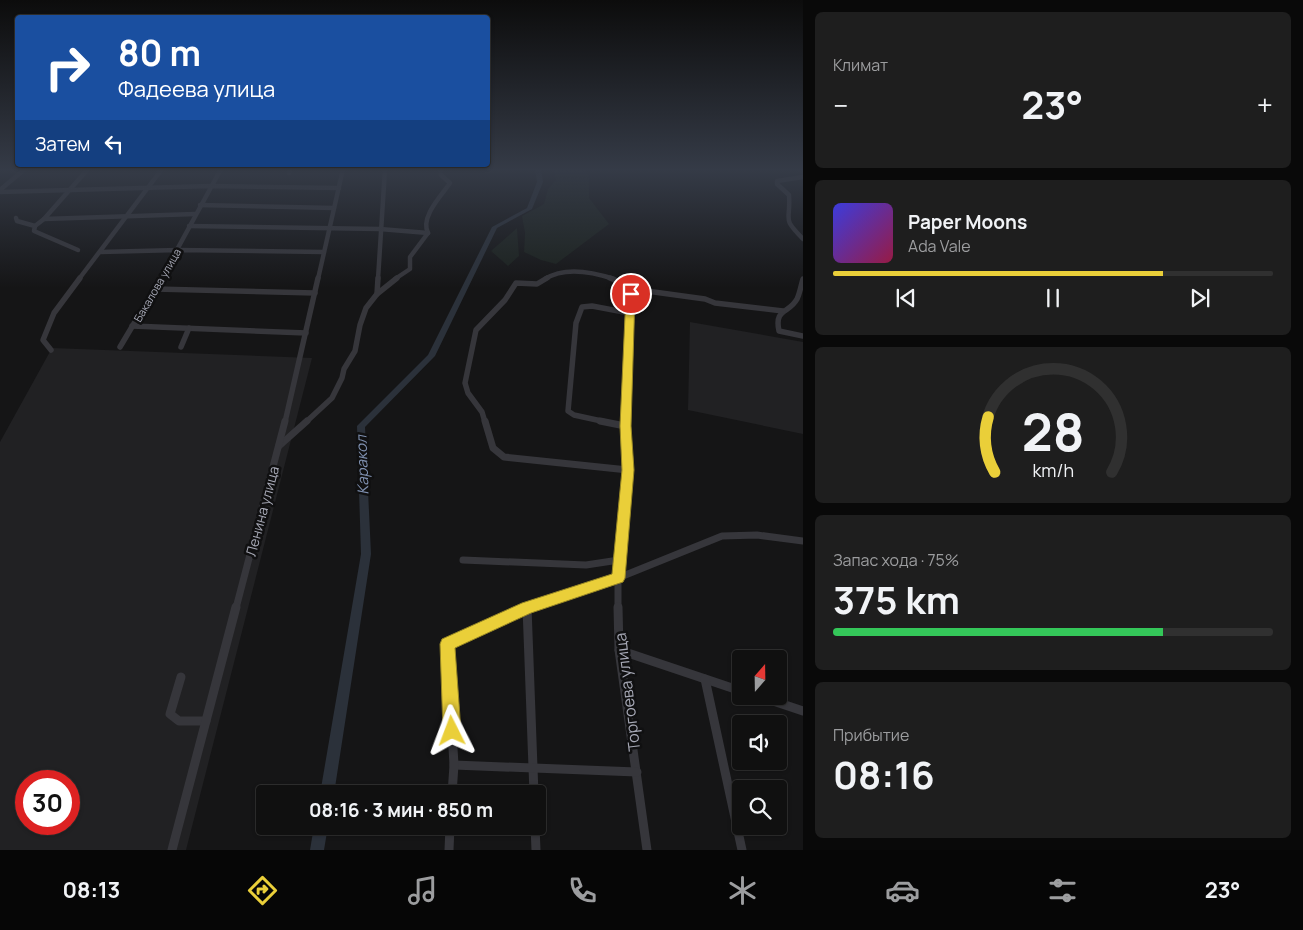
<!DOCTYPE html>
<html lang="ru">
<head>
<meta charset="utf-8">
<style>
	body { margin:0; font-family:Manrope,sans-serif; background:#1e1e1e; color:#f1f3f6; height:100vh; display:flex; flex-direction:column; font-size:19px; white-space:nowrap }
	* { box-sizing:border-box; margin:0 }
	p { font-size:16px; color:#9c9d9f }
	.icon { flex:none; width:28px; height:28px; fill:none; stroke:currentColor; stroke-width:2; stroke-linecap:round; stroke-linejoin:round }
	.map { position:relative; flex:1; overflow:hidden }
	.sheet { display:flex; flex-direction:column; gap:12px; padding:12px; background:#090909; width:500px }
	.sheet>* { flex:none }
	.top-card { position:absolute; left:15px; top:15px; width:475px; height:152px; border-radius:5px; box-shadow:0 1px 4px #0004,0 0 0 1px #303030; background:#1a4fa0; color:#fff; overflow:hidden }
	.needle { width:32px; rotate:20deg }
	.controls { position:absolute; left:732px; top:650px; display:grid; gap:10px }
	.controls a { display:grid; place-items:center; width:55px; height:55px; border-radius:5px; background:#101010; box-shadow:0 1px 4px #0004,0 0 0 1px #303030; font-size:25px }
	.speed { position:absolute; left:15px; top:770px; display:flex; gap:10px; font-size:25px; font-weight:700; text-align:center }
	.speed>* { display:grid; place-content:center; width:65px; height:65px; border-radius:50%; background:#101010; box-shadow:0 1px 4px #0004,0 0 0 1px #303030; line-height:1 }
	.speed .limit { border:8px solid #d22; background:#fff; color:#111 }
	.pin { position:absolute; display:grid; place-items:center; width:42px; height:42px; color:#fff; margin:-21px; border:2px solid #fff; border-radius:50%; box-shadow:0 1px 5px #0007 }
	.me { position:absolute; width:55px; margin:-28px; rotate:357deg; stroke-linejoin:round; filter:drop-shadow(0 0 4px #0008) }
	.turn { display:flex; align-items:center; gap:18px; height:105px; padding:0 20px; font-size:22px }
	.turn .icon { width:65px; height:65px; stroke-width:2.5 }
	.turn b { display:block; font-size:35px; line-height:42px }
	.then { display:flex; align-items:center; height:48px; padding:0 20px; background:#0003; gap:10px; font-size:19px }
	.big { font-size:38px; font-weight:700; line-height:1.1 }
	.sheet .tile { flex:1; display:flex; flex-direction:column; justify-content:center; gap:8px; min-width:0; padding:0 18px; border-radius:8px; background:#1e1e1e }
	.sheet .dial { align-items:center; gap:0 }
	.dial svg { height:130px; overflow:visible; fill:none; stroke:#303030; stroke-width:7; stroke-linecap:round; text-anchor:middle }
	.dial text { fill:#f1f3f6; stroke:none }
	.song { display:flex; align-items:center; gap:15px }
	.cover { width:60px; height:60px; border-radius:8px; background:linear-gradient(135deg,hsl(240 70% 55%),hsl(340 70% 35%)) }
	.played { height:5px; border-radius:2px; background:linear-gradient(90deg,#eacf39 75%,#303030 75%) }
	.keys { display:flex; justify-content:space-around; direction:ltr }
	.heat { display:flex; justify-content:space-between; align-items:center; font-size:28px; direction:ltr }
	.charge { height:8px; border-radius:4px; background:linear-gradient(90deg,#34c759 75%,#303030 0) }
	.trip { position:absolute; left:256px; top:785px; width:290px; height:50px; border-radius:5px; background:#101010; box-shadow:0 1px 4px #0004,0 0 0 1px #303030; font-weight:700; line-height:50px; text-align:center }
	.dock { display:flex; height:80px; justify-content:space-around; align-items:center; background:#060606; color:#9c9d9f }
	.dock .icon { width:35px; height:35px }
	.dock .current { color:#eacf39 }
	.dock b { font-size:22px; color:#f1f3f6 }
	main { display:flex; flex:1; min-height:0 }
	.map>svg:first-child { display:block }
</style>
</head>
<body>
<main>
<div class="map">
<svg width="803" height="850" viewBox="0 0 803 850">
	<rect width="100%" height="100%" fill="#151516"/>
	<g fill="#212123" fill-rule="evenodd">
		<path d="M690 322 803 342V434L688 410Z"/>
		<path d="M52 348 312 358 186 850H0V442ZM26 781H69V824H26Z"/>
	</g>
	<g fill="#1b211d">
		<path d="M555 169H583L589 176V198L609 224 556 264 541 260 524 252 525 233 522 216 544 204 548 189 556 180 554 172Z"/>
		<path d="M517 228 519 256 508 266 491 251Z"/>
	</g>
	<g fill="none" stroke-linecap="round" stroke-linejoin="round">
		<g fill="#2b313a" fill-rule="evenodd">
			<path d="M535 169H541L543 182 532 209 497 228 435 356 365 427 371 554 334 794H320L361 554 357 426 428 355 492 227 527 208 537 182Z"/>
			<path d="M314 826H328L324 850H310Z"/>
		</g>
		<g stroke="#36363b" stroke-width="4.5">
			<path d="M88 169 44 219 195 214"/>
			<path d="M289 173 290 169"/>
			<path d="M803 177 777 181V184L789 195C791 223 781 216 803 239"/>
			<path d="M0 190 25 169"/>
			<path d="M0 192 211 186 339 188"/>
			<path d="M200 205 334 208"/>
			<path d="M16 218 17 221 35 226"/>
			<path d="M44 219 35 226 34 231 78 250"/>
			<path d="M189 226 380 229 428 233"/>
			<path d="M428 233C420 217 441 196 450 183L441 175 440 169"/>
			<path d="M100 252 178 250 324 252"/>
			<path d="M79 279 162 169"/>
			<path d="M161 279 221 169"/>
			<path d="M318 279 343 169"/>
			<path d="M378 279 385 169"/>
			<path d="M395 279 410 269V257L428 233"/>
			<path d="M545 279C565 266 593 272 614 279"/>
		</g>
		<g stroke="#36363b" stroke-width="5.5">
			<path d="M610 278 627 285 632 289 629 313 625 422"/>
			<path d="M803 279C801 285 800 293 797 299 789 314 774 308 779 331L803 336"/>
			<path d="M155 289 315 293"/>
			<path d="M632 289 705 299 715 303 783 311"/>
			<path d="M377 294 378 278"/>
			<path d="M132 326 306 333"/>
			<path d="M120 347 161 278"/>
			<path d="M181 347 189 328"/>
			<path d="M51 350 43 340 54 313 80 278"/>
			<path d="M285 422 318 278"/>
			<path d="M306 422 332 398 342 378 344 369 355 351 360 325 366 308 377 294 397 278"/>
			<path d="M485 422 482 412 468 393 465 383 476 330 505 300 516 283 537 284 547 278"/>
			<path d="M606 422 574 415 568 411 576 323 582 307 592 306 629 313"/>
		</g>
		<g stroke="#36363b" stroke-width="7">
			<path d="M485 421 493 448 504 457 628 470"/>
			<path d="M600 421 625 426"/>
			<path d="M625 421 628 470"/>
			<path d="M279 446 307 421"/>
			<path d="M463 560 586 565 619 560"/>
			<path d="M236 608 285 421"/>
			<path d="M525 608 618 578 722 536 757 535 803 541"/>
			<path d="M618 608V578L628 470"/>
		</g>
		<g stroke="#36363b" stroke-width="9">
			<path d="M527 607 534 794"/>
			<path d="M618 607 619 650 647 850"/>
			<path d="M619 650 741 691"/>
			<path d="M181 677 170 714 179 721H206"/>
			<path d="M705 679 742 850"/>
			<path d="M758 696 803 711"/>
			<path d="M454 765 637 772"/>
			<path d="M452 794 454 765 447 644 528 607"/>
			<path d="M535 826 536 850"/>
			<path d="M172 850 236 607"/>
			<path d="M449 850 450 826"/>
		</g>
	</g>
	<linearGradient id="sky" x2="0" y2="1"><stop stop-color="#0c0c0c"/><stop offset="0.59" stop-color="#353b47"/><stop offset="1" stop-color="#353b47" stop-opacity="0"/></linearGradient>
	<rect width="803" height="288" fill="url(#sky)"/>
	<path fill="#eacf39" stroke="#988725" d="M631 291 635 294 631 426 634 470 625 578 623 582 531 613 455 648 461 731 458 737 452 739 446 737 443 731 440 644 442 639 522 603 612 574 622 470 620 426 626 294Z"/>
	<g text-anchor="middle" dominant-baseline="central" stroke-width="5" stroke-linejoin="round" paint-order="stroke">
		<g font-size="11" fill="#a7a9b6" stroke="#101011">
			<text transform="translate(157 285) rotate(-60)">Бакалова улица</text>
		</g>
		<g font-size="14" fill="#a7a9b6" stroke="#101011">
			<text transform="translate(262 511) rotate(-75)">Ленина улица</text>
		</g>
		<g font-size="15" font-style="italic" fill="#7f90b0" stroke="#101011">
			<text transform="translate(362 465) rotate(-92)">Каракол</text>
		</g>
		<g font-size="16" fill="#a7a9b6" stroke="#101011">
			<text transform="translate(627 692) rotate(-97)">Торгоева улица</text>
		</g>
	</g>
</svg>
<div class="controls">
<a><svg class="needle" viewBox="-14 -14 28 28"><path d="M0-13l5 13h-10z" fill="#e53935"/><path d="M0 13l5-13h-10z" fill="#9c9d9f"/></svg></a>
<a><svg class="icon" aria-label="sound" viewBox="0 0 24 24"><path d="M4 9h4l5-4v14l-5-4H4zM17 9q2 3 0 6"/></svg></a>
<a><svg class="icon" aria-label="search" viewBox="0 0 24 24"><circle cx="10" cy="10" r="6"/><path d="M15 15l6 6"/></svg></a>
</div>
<div class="speed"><div class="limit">30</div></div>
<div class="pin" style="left:631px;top:294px;background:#d93025"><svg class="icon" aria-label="arrive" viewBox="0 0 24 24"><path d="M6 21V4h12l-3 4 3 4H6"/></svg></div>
<svg class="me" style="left:452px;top:731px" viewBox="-20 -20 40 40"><path d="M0-17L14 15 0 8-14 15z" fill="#eacf39" stroke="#fff" stroke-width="4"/></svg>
<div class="trip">08:16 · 3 мин · 850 m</div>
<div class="top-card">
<div class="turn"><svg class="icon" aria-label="right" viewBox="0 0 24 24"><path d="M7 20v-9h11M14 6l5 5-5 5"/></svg><div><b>80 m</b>Фадеева улица</div></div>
<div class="then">Затем<svg class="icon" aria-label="left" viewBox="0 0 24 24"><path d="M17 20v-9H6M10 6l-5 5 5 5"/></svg></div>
</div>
</div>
<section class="sheet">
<div class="tile"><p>Климат</p>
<div class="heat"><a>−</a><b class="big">23°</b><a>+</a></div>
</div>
<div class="tile">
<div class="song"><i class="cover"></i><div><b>Paper Moons</b><p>Ada Vale</p></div></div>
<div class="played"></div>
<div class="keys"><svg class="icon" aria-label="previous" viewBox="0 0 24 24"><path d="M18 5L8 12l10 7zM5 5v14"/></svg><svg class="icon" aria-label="pause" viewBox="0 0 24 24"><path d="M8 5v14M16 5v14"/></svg><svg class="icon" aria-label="next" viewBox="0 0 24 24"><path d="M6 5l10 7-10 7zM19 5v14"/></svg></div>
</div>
<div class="tile dial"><svg viewBox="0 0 100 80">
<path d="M14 69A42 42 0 1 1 86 69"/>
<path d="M14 69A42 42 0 0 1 10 35" stroke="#eacf39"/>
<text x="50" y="56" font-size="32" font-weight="700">28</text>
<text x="50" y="72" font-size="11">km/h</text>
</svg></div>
<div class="tile"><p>Запас хода · 75%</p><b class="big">375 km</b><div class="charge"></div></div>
<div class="tile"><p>Прибытие</p><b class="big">08:16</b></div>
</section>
</main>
<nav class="dock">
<b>08:13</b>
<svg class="icon current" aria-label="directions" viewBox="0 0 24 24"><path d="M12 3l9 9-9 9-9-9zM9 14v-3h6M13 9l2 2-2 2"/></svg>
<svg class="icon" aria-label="music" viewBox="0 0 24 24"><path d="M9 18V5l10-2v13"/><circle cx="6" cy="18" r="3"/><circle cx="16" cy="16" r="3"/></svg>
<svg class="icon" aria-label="phone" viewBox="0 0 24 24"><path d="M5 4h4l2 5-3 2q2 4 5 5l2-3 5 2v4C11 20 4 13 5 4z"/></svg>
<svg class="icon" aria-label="climate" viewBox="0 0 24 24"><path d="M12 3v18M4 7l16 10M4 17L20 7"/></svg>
<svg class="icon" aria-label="car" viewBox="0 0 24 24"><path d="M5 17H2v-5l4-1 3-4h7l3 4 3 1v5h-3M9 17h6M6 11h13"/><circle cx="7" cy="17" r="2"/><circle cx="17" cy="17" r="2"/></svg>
<svg class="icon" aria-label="filters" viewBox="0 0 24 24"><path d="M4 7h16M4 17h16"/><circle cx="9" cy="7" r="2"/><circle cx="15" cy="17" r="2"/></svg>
<b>23°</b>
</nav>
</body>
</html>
